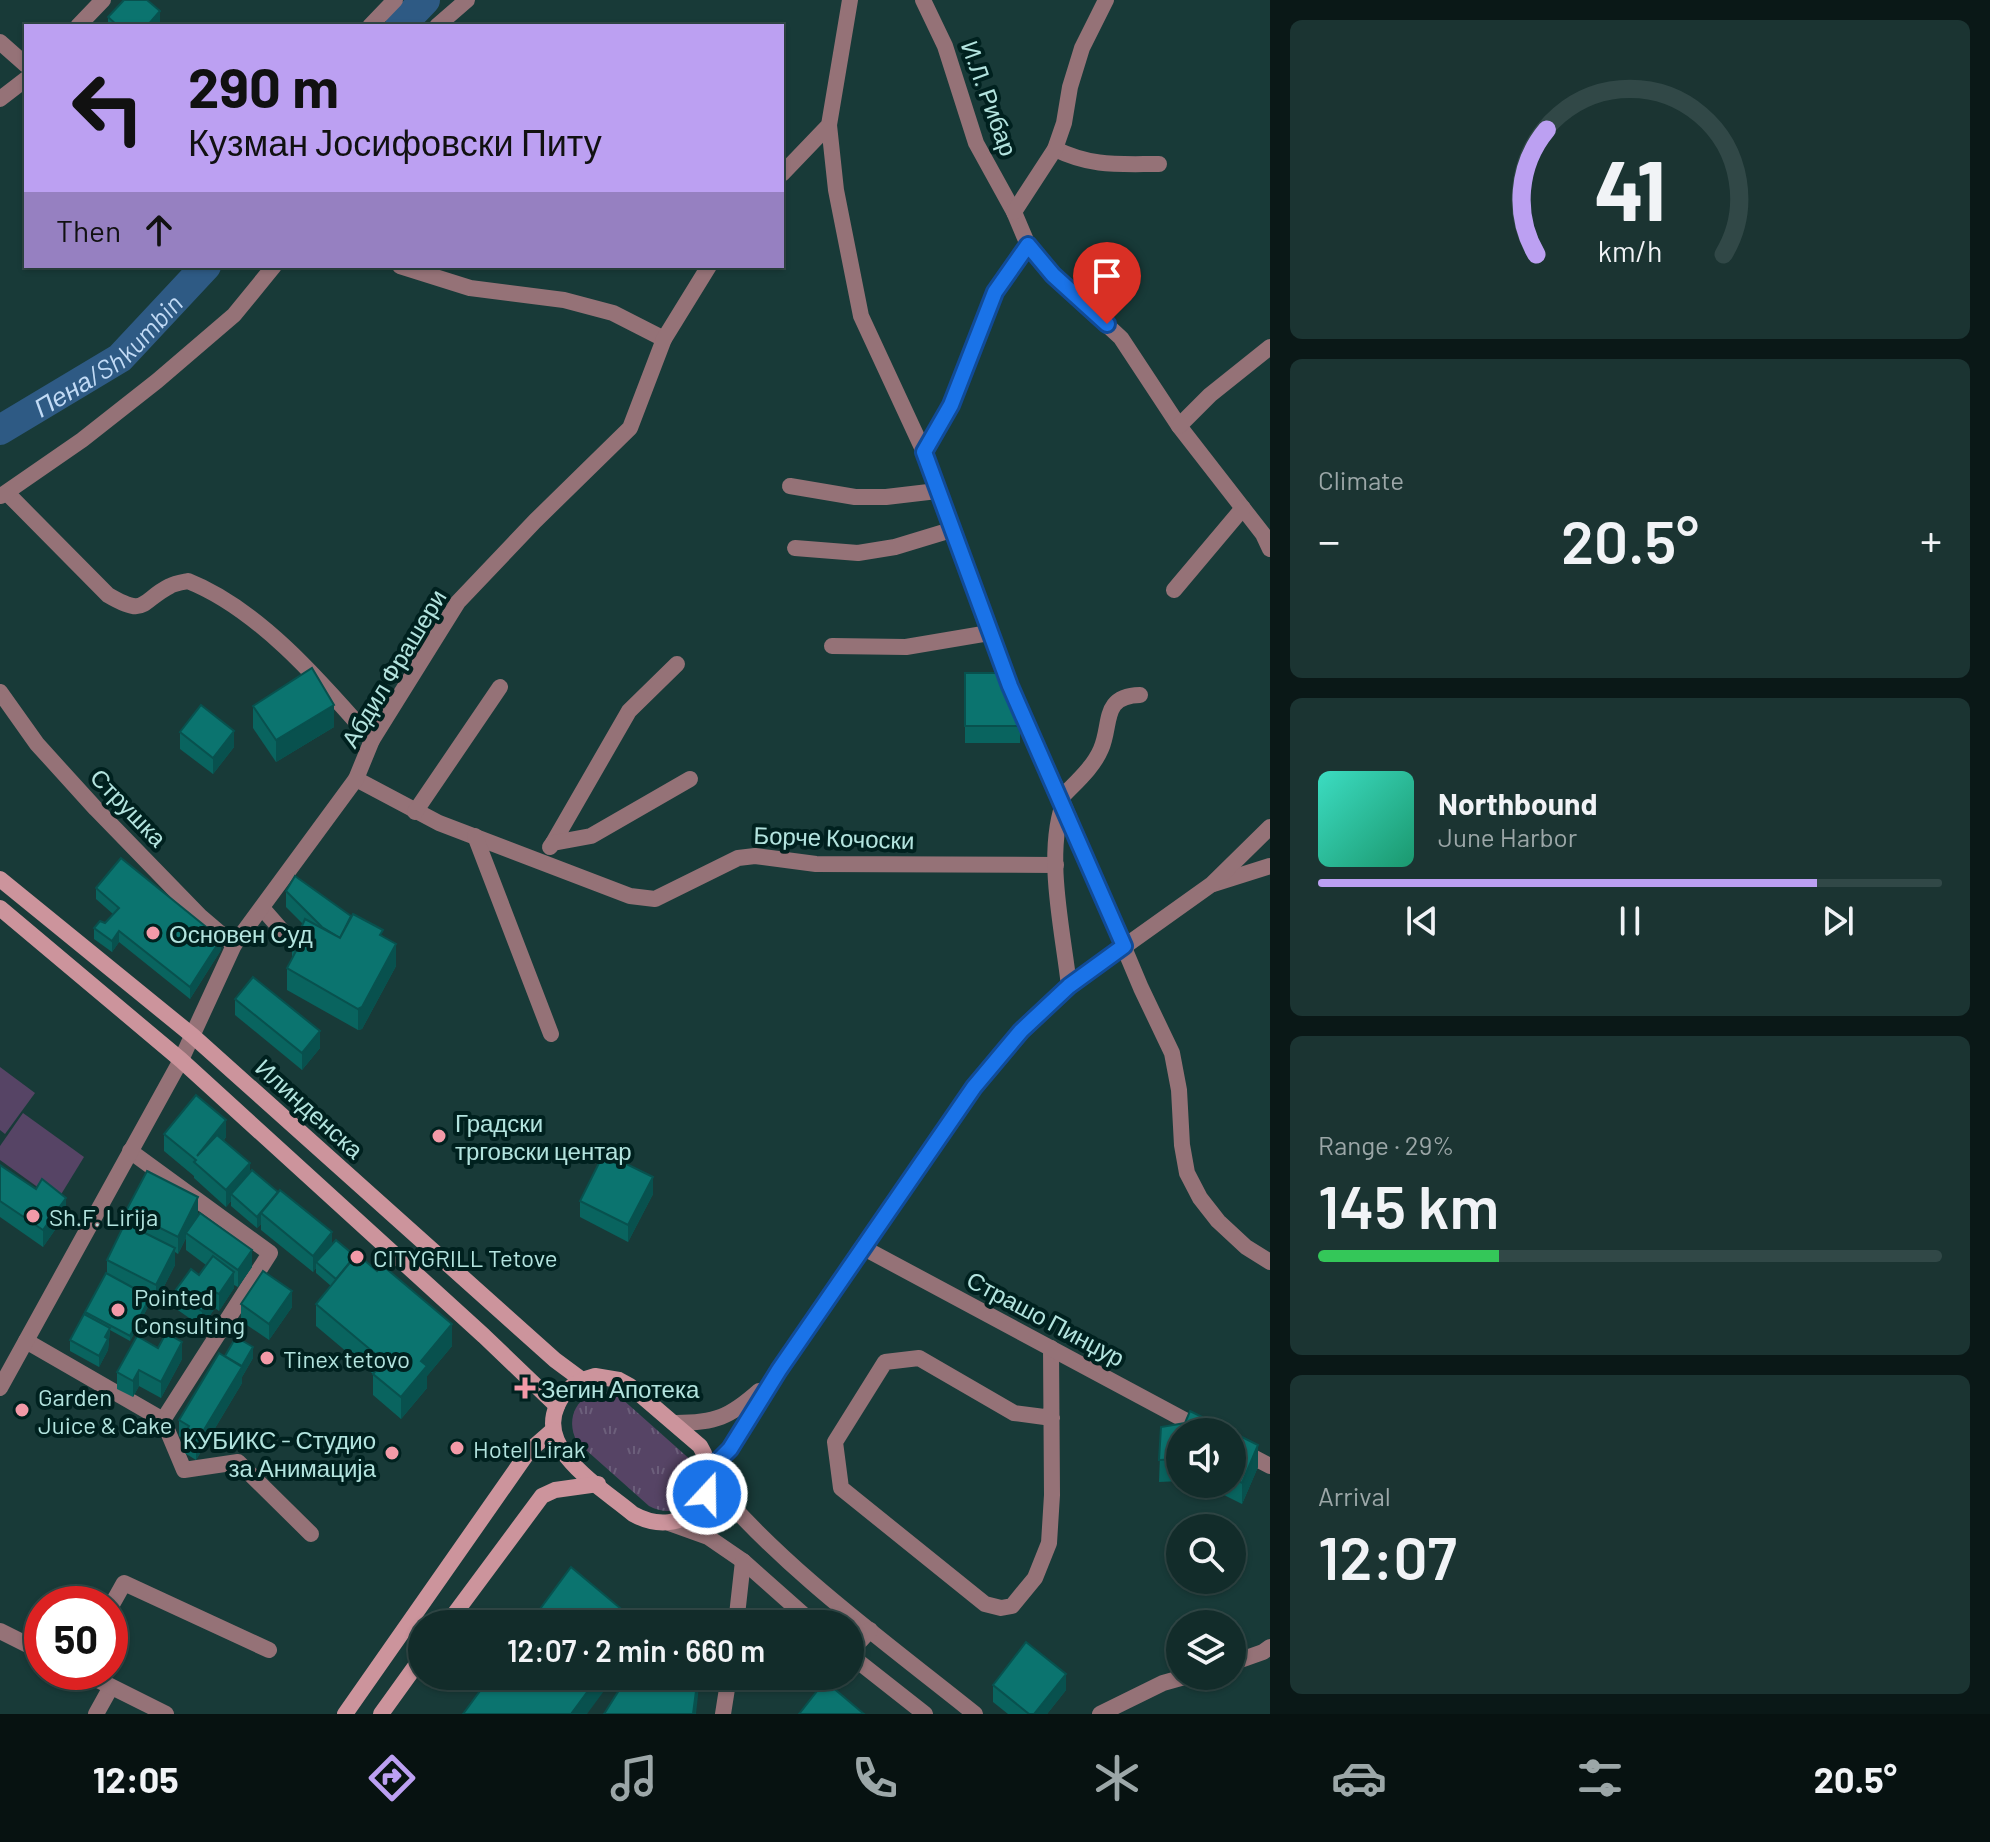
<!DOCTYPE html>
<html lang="en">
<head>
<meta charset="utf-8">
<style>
	body { margin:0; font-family:Barlow,sans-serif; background:#1b3432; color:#f1f3f6; height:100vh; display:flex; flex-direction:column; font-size:30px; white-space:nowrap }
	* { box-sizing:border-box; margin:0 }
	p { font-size:26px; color:#9ca7a8 }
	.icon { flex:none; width:44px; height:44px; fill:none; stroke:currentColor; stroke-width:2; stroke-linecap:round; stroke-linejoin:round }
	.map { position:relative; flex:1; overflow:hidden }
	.drawer { display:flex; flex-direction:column; gap:20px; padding:20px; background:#0a1817; width:720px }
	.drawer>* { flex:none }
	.banner { position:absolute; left:24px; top:24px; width:760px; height:244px; border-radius:0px; box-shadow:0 2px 6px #0004,0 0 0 2px #314847; background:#bca0f2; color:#111; overflow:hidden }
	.controls { position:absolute; left:1166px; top:1418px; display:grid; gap:16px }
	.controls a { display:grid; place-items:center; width:80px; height:80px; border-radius:50%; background:#122c2a; box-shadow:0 2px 6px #0004,0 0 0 2px #314847; font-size:40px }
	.speed { position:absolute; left:24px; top:1586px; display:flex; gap:16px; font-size:40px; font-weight:700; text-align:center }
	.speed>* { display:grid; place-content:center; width:104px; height:104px; border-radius:50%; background:#122c2a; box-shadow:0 2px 6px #0004,0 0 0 2px #314847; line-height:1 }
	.speed .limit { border:12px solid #d22; background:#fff; color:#111 }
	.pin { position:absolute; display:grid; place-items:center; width:68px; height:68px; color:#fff; margin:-82px -34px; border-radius:50% 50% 50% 0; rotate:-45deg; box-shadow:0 0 8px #0007 }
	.pin .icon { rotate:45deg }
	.me { position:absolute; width:88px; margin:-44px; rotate:21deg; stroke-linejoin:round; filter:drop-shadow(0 0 6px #0008) }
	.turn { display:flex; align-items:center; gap:28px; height:168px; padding:0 32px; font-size:36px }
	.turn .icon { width:104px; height:104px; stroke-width:2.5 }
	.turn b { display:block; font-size:56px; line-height:68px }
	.then { display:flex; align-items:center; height:76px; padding:0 32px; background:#0003; gap:16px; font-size:30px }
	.big { font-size:60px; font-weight:600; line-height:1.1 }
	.drawer .card { flex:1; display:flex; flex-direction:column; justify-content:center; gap:12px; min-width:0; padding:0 28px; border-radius:12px; background:#1b3432 }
	.drawer .dial { align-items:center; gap:0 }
	.dial svg { height:208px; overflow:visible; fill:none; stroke:#314847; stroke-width:7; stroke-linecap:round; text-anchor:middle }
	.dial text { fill:#f1f3f6; stroke:none }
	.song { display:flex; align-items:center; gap:24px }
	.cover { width:96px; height:96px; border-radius:12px; background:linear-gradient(135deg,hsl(170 70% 55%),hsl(160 70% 35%)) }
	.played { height:8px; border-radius:4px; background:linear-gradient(90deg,#bca0f2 80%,#314847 80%) }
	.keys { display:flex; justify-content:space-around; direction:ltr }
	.heat { display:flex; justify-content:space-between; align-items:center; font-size:44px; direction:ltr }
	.charge { height:12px; border-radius:6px; background:linear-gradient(90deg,#34c759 29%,#314847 0) }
	.trip { position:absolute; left:408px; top:1610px; width:456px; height:80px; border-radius:40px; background:#122c2a; box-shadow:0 2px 6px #0004,0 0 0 2px #314847; font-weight:600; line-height:80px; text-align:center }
	.tabs { display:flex; height:128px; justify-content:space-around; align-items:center; background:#071211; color:#9ca7a8 }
	.tabs .icon { width:56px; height:56px }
	.tabs .on { color:#bca0f2 }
	.tabs b { font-size:36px; color:#f1f3f6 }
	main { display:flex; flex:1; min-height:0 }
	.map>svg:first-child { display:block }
</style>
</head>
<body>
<main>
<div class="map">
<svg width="1270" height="1714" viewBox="0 0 1270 1714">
	<defs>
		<pattern id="grass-tufts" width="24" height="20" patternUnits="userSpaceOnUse" patternTransform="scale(2)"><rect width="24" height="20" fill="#564465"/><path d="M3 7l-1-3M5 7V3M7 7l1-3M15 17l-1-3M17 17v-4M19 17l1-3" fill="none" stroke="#6c5f7b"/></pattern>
	</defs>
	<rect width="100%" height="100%" fill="#183a38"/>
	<path fill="url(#grass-tufts)" d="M606 1392 621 1398 693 1462C710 1493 681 1523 649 1506L577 1442C564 1417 578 1392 606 1392Z"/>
	<g fill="#564465">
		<path d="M0 1067 35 1093 5 1134 0 1130Z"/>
		<path d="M23 1113 84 1157 57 1201 0 1160V1146Z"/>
	</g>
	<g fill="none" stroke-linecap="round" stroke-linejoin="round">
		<g stroke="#2e5a84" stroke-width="30">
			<path d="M400 26 425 0"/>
			<path id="s1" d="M0 430 120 358 206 266"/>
		</g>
		<g stroke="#957277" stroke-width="16">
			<path d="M923 0 945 46 976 143 1014 212 1028 245 1053 275 1121 338 1179 426 1263 534 1270 549"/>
			<path d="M370 26 395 0"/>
			<path d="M437 26 467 0"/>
			<path d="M0 42 26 65"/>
			<path d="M829 125 836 190 861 316 924 452 1010 686 1061 798 1141 988 1172 1053 1179 1090 1182 1145 1187 1173 1200 1198 1218 1221 1246 1247 1270 1262"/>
			<path d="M1055 149C1092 167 1118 164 1159 164"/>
			<path d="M1014 212 1055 149 1064 123 1070 87 1082 48 1106 0"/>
			<path d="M400 266 470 288 564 300 613 313 664 339"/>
			<path d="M1179 426 1210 395 1270 347"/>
			<path d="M924 452 951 405 995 292 1028 245"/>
			<path d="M790 486 855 497H886L937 491"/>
			<path d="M7 493 108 595C147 618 140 601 170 586 175 583 183 582 188 581 259 609 323 684 372 740"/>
			<path d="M1 496 82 440 157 381 234 315 274 266"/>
			<path d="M795 548 858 553 895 547 951 530"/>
			<path d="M1174 590 1243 508"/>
			<path d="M832 646 906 647 989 633"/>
			<path d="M0 692 37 744 96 809 200 916 234 945"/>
			<path d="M356 779 439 823 630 896 655 899 738 858 755 856 816 864 1056 865"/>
			<path d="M1061 798C1075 783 1093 768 1101 749 1112 724 1101 696 1140 695"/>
			<path d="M1063 804C1045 857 1063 931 1069 986"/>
			<path d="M415 812 500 687"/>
			<path d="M475 836 551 1034"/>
			<path d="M553 843 629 711 677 664"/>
			<path d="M550 847 553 843 591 836 690 779"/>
			<path d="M1213 884 1270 866"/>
			<path d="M263 909 292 942"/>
			<path d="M130 1151 270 1253 163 1420 184 1470 238 1462 311 1534"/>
			<path d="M862 1247 974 1087 1021 1031 1069 986 1212 884 1270 827"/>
			<path d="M26 1341 163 1420"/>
			<path d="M1051 1348 1052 1495 1049 1543 1035 1578 1012 1606 1001 1608 985 1604 841 1488 835 1442 885 1362 919 1358 1014 1413 1052 1418"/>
			<path d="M110 1608 124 1583 269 1650"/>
			<path d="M96 1714 111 1687"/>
		</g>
		<g stroke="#957277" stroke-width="16">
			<path d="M78 26 103 0"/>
			<path d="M0 99 26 79"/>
			<path d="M782 174 829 125 850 0"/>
			<path d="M0 1388 181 1060 234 945 356 779 372 740 458 602 535 521 630 428 664 339 709 266"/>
			<path d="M676 1423C715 1423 730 1417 759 1391"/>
			<path d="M1232 1446 1270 1466"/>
			<path d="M710 1469 730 1449 779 1370 862 1247 1207 1432"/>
			<path d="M710 1481C786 1571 884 1641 975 1714"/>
			<path d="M669 1523 708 1537 743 1561 814 1624"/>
			<path d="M736 1624 743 1561"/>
			<path d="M0 1631 42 1652"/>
			<path d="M850 1652 870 1630"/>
			<path d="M850 1655 925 1714"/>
			<path d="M1232 1663 1263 1652 1270 1647"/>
			<path d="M82 1672 166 1714"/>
			<path d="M723 1714 729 1676"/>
			<path d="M1100 1714 1163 1683 1188 1676"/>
		</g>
		<g stroke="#cc949c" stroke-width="16">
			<path d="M0 879 193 1036 555 1360 582 1380"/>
			<path d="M0 908 181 1060 484 1336 557 1406"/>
			<path d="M595 1376 619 1380 630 1386 700 1446C730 1495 683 1542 633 1514 604 1489 536 1451 557 1406 564 1389 577 1381 595 1376Z"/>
			<path d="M447 1624 542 1496 555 1490 598 1484"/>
			<path d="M345 1714 529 1451 553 1430"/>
			<path d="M381 1714 422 1657"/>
		</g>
	</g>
	<g fill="#09645f">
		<path d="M108 17 160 26H108Z"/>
		<path d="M965 673 1020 726V743H965Z"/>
		<path d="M253 706 334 727 276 762 253 728Z"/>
		<path d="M180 732 234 747 213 774 180 749Z"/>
		<path d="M96 888 221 950 190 999 119 942 112 952 94 939V928L105 923 113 914 96 899Z"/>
		<path d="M286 891 351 916 383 936 396 966 362 1029 358 1030 287 990V968L292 958V949L303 924 286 907Z"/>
		<path d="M235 999 320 1048 302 1070 235 1015Z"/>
		<path d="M164 1134 226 1137 224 1140 250 1173 332 1244 452 1346 427 1376V1388L401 1419 373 1395V1374L316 1326V1304L331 1286 316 1273V1268L313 1272 261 1230V1224L257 1228 231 1206V1201L226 1207 194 1178V1176L164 1151Z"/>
		<path d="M0 1165 66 1214 43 1247 0 1217Z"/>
		<path d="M653 1194 628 1242 580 1217V1201Z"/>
		<path d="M126 1211 198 1213 195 1220 252 1267 238 1287 234 1285V1288L219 1311 215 1308 202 1327 175 1308V1291L199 1275 206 1265 186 1250V1238L178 1254 175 1252V1265L156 1302 150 1299V1303L130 1341 110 1330 108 1350 99 1367 70 1351V1340L85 1315V1312L107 1274V1260L126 1224Z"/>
		<path d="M241 1304 292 1307 269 1340 241 1321Z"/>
		<path d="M158 1348 182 1359 161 1398 139 1386 133 1397 117 1389V1372Z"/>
		<path d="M225 1356 253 1358 242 1377V1383L196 1460 183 1452V1439L179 1436V1420Z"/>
		<path d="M1190 1411 1258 1445V1467L1242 1504 1202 1484H1232V1432H1180V1481L1159 1482 1161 1427 1185 1423Z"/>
		<path d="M993 1685 1066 1690 1047 1714H1008L993 1702Z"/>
	</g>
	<g fill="#08514e">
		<path d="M160 11V26H147Z"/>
		<path d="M334 705V727L276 762V740Z"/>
		<path d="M234 731V747L213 774V758Z"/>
		<path d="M119 931V942L112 952V941Z"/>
		<path d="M221 939V950L190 999V987Z"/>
		<path d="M396 944V966L362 1029 358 1030V1009Z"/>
		<path d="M320 1031V1048L302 1070V1053Z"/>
		<path d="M226 1120V1137L201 1168 197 1156Z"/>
		<path d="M250 1163V1180L231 1194V1201L226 1207V1190Z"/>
		<path d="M653 1177V1194L628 1242V1225Z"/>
		<path d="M278 1192 261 1213V1224L257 1228V1217Z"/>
		<path d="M198 1197V1213L188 1235 186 1233V1238L178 1254V1237Z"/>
		<path d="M66 1198V1214L43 1247V1230Z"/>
		<path d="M332 1232V1249L316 1262V1268L313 1272V1256Z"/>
		<path d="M175 1248V1265L156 1302V1285Z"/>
		<path d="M252 1250V1267L238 1287V1270Z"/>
		<path d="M234 1272V1288L219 1311V1294Z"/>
		<path d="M292 1291V1307L269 1340V1324Z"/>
		<path d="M215 1292V1308L202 1327V1311Z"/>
		<path d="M150 1297V1303L130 1341V1336Z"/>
		<path d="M452 1324V1346L427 1376V1388L401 1419V1397L421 1361Z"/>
		<path d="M110 1328 108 1350 99 1367V1356L105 1337Z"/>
		<path d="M182 1342V1359L161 1398V1382Z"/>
		<path d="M253 1347V1358L242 1377V1383L196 1460V1443Z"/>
		<path d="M139 1370V1386L133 1397V1381Z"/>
		<path d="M1258 1445V1467L1242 1504V1483Z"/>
		<path d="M1066 1674V1690L1047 1714H1034Z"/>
		<path d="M599 1676H615L587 1714H571Z"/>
		<path d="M698 1676H700L696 1714H693Z"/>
	</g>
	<g fill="#0b746f" stroke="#08514e" stroke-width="2">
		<path d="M124 0H147L160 11 147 26H118L108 17Z"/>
		<path d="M312 668 334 705 276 740 253 706Z"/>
		<path d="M965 673H1003L1020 726H965Z"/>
		<path d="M201 705 234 731 213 758 180 732Z"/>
		<path d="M121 858 221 939 190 987 119 931 112 941 94 928 100 921 105 923 119 908 96 888Z"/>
		<path d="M295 876 351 916 340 938 322 927 286 891Z"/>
		<path d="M353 914 383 930 380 935 396 944 362 1007 358 1009 287 968 296 951 292 949 305 919 340 938Z"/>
		<path d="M253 977 320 1031 302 1053 235 999Z"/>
		<path d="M196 1095 226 1120 197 1156 217 1135 250 1163 226 1190 194 1162 196 1160 164 1134Z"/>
		<path d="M604 1153 653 1177 628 1225 580 1201Z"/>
		<path d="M0 1165 36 1189 42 1179 66 1198 43 1230 0 1201Z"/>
		<path d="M252 1170 278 1192 257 1217 231 1194Z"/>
		<path d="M147 1171 198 1197 178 1237 126 1211Z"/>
		<path d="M280 1190 332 1232 313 1256 261 1213Z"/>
		<path d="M200 1213 252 1250 238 1270 186 1233Z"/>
		<path d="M125 1223 175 1248 156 1285 107 1260Z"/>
		<path d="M336 1240 355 1256 336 1279 316 1262Z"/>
		<path d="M357 1254 377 1271 382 1265 452 1324 421 1361 427 1366 401 1397 373 1374 384 1361 316 1304Z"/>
		<path d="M213 1256 234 1272 219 1294 215 1292 202 1311 175 1291 191 1269 199 1275Z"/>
		<path d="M263 1271 292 1291 269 1324 241 1304Z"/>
		<path d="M106 1273 150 1297 130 1336 85 1312Z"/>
		<path d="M84 1314 110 1328 105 1337 108 1339 99 1356 70 1340Z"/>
		<path d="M166 1333 182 1342 161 1382 139 1370 133 1381 117 1372 137 1336 158 1348Z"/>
		<path d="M236 1337 253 1347 242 1366 225 1356Z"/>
		<path d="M219 1353 242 1367 196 1443 183 1436 189 1426 179 1420Z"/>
		<path d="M1190 1411 1258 1445 1242 1483 1232 1478V1432H1180V1459L1159 1460 1161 1427 1185 1423Z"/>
		<path d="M571 1567 638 1623 637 1624H529Z"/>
		<path d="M1026 1642 1066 1674 1034 1714H1029L993 1685Z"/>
		<path d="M491 1676H599L571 1714H463Z"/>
		<path d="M628 1676H698L693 1714H604Z"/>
		<path d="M825 1681 864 1714H799Z"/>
	</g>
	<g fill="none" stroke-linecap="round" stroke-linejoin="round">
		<g stroke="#114b97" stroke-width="20">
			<path id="route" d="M707 1494 710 1469 730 1449 779 1370 974 1087 1021 1031 1069 986 1124 946 1010 686 924 452 951 405 995 292 1028 245 1053 275 1107 324"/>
		</g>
		<use href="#route" stroke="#1a73e8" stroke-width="14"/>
	</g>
	<g fill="#f39aa8" stroke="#00211f" stroke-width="3">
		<circle cx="153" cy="933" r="8"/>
		<circle cx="439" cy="1136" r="8"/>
		<circle cx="33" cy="1216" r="8"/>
		<circle cx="357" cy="1257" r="8"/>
		<circle cx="118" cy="1310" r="8"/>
		<circle cx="267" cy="1358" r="8"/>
		<path d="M521 1376h8v8h8v8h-8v8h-8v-8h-8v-8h8z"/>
		<circle cx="22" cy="1410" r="8"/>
		<circle cx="457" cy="1448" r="8"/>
		<circle cx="392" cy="1453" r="8"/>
	</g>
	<g text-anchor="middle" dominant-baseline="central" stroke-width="8" stroke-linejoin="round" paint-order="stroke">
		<g font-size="24" fill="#b3e4df" stroke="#00211f">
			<text transform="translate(990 98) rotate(70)">И.Л. Рибар</text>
			<text transform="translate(393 668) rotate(-59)">Абдил Фрашери</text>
			<text transform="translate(129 807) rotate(46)">Струшка</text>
			<text transform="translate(834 837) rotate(2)">Борче Кочоски</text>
			<text transform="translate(310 1108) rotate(42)">Илинденска</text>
			<text transform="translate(1046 1318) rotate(28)">Страшо Пинџур</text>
		</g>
		<g font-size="24" fill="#b3e4df" stroke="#00211f" text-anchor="start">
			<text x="169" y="933">Основен Суд</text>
			<text x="455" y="1122">Градски<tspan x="455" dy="28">трговски центар</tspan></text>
			<text x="49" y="1216">Sh.F. Lirija</text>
			<text x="373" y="1257">CITYGRILL Tetove</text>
			<text x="134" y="1296">Pointed<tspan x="134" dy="28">Consulting</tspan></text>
			<text x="283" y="1358">Tinex tetovo</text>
			<text x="541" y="1388">Зегин Апотека</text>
			<text x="38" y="1396">Garden<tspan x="38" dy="28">Juice &amp; Cake</tspan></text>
			<text x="376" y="1439" text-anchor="end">КУБИКС - Студио<tspan x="376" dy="28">за Анимација</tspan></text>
			<text x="473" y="1448">Hotel Lirak</text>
		</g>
		<g font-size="26" font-style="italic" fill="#c1daf5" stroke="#00211f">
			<text stroke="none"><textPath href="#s1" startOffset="132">Пена/Shkumbin</textPath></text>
		</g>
	</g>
</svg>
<div class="controls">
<a><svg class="icon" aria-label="sound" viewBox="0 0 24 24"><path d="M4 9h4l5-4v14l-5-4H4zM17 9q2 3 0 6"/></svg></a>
<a><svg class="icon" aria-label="search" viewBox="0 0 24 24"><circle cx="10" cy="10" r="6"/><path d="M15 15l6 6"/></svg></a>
<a><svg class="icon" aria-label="layers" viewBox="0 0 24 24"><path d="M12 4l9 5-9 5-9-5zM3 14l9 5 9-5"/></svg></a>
</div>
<div class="speed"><div class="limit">50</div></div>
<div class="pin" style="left:1107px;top:324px;background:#d93025"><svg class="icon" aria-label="arrive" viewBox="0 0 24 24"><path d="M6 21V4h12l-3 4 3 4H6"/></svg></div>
<svg class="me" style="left:707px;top:1494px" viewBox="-20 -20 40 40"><circle r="17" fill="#1a73e8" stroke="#fff" stroke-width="3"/><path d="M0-11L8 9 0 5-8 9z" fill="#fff"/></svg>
<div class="trip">12:07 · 2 min · 660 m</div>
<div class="banner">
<div class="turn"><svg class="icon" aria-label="left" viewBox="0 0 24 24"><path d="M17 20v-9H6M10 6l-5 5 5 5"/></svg><div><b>290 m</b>Кузман Јосифовски Питу</div></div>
<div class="then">Then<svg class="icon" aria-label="ahead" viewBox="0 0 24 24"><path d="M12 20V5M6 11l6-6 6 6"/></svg></div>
</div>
</div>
<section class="drawer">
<div class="card dial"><svg viewBox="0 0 100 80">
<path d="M14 69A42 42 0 1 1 86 69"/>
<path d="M14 69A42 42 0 0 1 18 21" stroke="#bca0f2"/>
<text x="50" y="56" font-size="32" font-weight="700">41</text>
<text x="50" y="72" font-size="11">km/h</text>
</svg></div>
<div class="card"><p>Climate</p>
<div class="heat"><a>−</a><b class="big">20.5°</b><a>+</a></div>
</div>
<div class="card">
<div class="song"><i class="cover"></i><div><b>Northbound</b><p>June Harbor</p></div></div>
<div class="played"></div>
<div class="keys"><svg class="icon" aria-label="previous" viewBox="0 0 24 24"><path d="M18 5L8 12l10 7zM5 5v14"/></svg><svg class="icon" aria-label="pause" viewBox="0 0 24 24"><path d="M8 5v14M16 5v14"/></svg><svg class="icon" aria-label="next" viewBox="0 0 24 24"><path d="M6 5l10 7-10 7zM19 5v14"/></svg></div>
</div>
<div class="card"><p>Range · 29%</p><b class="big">145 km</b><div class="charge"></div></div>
<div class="card"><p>Arrival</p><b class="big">12:07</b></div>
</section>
</main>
<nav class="tabs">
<b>12:05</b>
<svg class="icon on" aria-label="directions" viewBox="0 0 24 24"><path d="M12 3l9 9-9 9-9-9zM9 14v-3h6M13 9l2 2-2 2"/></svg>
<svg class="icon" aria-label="music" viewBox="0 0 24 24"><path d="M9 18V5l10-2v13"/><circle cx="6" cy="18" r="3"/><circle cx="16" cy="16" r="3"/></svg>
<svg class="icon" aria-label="phone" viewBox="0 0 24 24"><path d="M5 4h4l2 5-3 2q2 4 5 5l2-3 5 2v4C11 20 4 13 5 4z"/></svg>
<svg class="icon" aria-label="climate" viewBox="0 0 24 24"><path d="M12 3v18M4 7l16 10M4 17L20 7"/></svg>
<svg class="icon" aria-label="car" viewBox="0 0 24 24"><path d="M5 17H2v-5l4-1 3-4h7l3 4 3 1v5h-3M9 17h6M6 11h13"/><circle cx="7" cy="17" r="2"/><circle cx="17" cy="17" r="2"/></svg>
<svg class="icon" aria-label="filters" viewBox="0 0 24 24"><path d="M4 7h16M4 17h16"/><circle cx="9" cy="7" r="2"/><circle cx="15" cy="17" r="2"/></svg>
<b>20.5°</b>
</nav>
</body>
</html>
